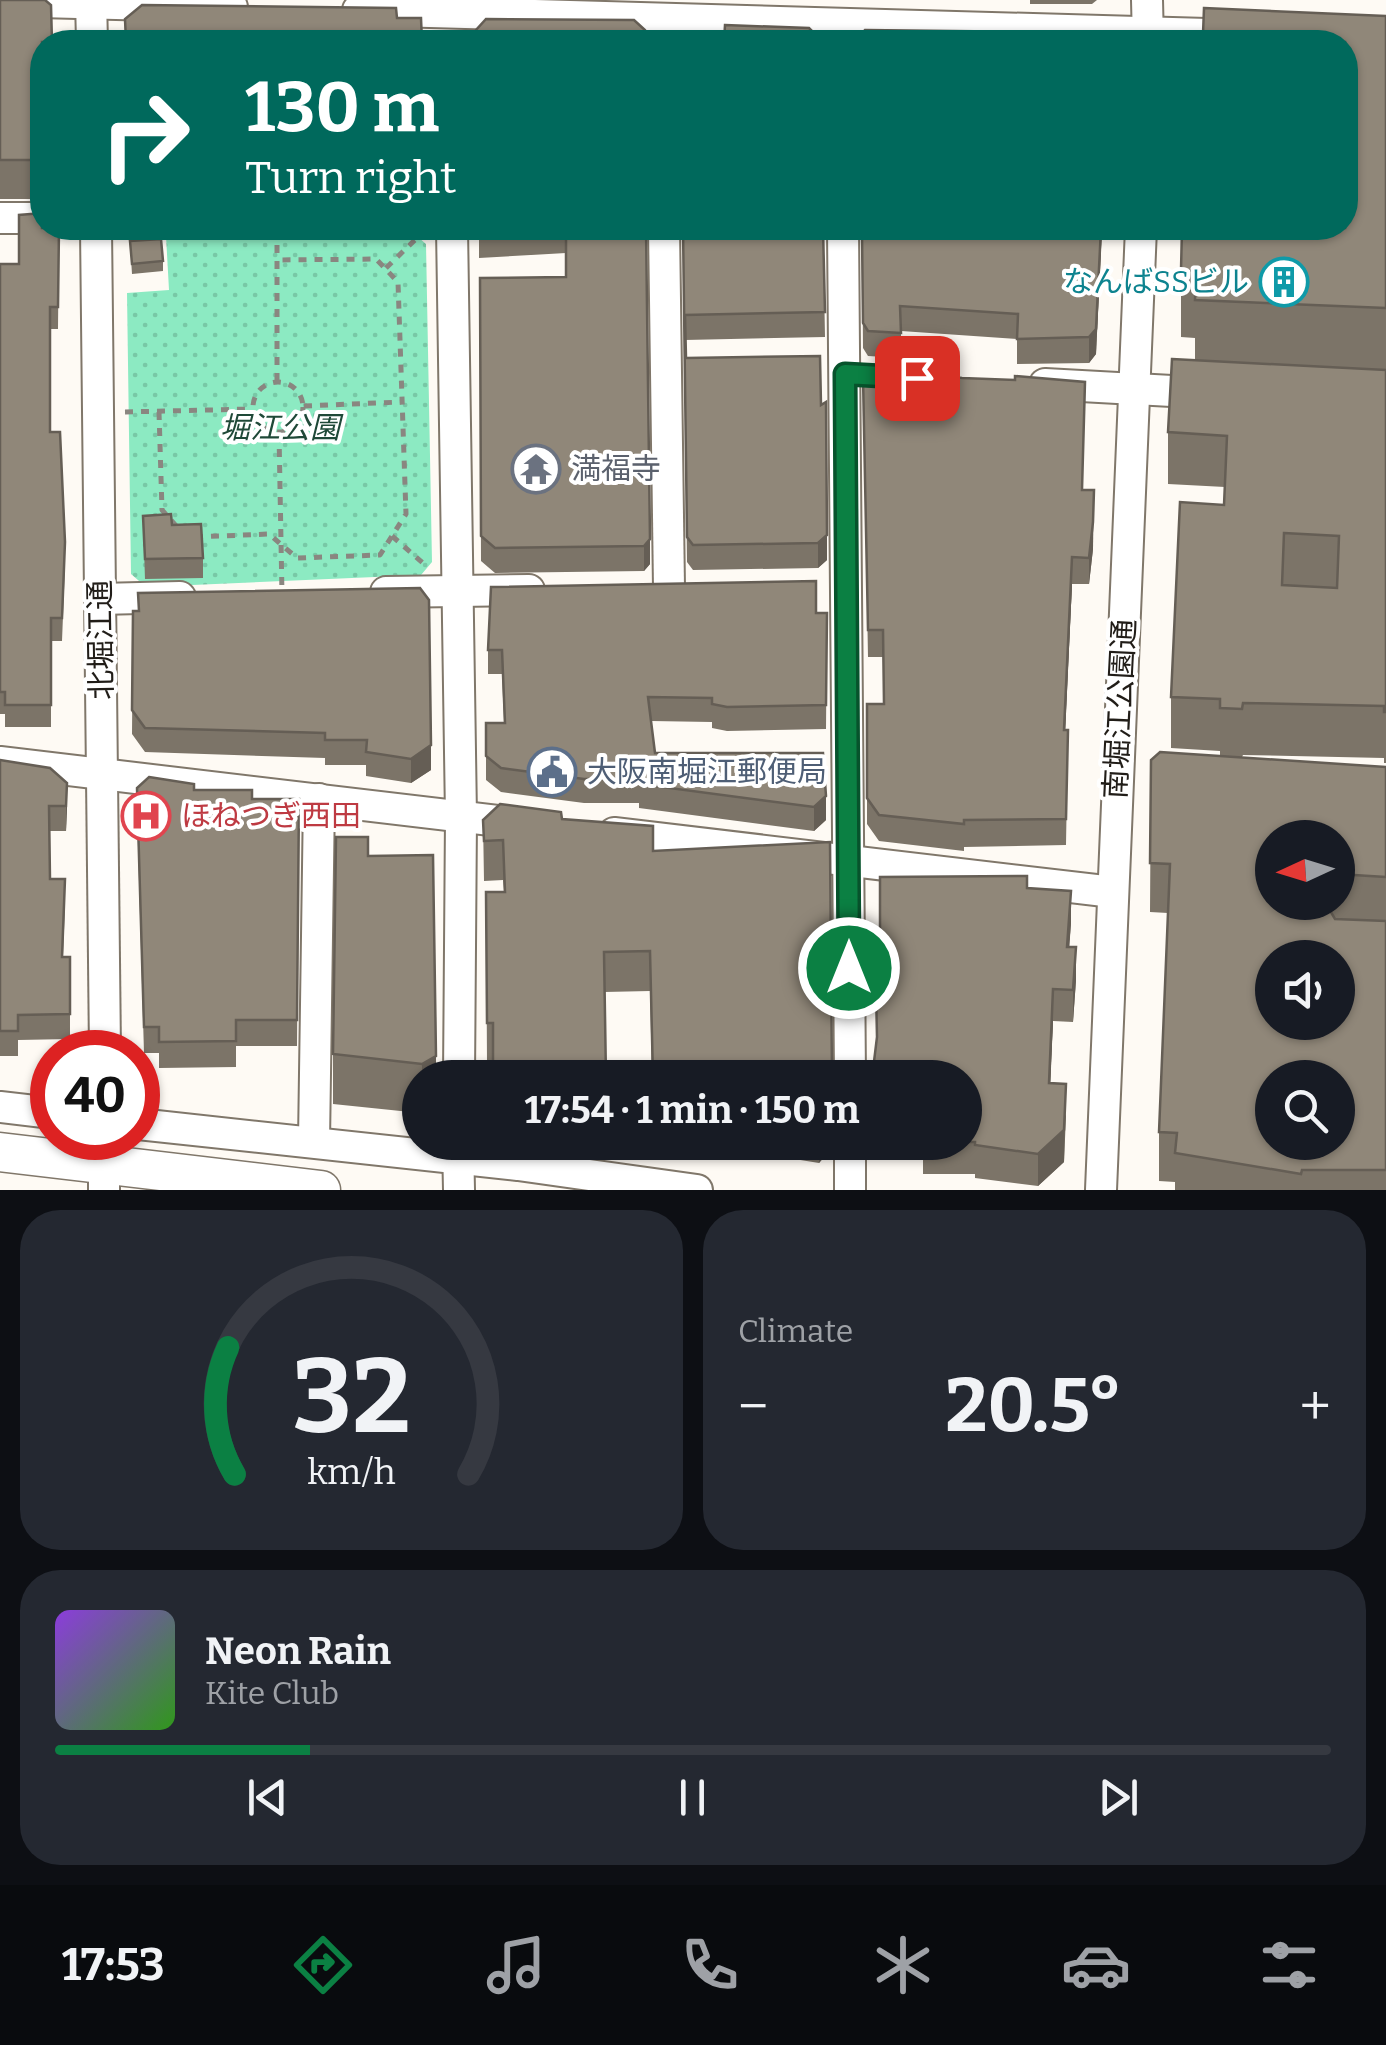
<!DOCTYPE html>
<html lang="en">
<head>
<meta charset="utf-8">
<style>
	body { margin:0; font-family:Bitter,"Noto Sans JP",serif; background:#242831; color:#f1f3f6; height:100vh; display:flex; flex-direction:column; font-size:38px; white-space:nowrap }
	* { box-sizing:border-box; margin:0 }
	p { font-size:32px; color:#9ea1a6 }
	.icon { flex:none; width:55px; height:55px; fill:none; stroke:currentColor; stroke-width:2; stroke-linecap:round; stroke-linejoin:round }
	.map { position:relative; height:1190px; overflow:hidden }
	.details { display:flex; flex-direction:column; gap:20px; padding:20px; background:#0d0f14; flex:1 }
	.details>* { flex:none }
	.top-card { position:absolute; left:30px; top:30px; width:1328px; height:210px; border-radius:40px; box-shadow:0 2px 8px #0004; background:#00695c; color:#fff; overflow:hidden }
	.needle { width:65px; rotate:266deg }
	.controls { position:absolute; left:1255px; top:820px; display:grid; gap:20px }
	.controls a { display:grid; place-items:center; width:100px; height:100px; border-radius:50%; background:#171b24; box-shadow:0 2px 8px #0004; font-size:50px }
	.speed { position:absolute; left:30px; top:1030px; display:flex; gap:20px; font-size:50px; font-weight:700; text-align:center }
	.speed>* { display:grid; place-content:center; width:130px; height:130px; border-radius:50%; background:#171b24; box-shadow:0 2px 8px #0004; line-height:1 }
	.speed .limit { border:15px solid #d22; background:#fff; color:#111 }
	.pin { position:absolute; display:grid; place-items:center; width:85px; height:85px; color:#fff; margin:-42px; border-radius:20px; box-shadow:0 5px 15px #0006 }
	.me { position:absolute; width:110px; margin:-55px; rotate:0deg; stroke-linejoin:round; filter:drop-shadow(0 0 8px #0008) }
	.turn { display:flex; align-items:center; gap:35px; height:210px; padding:0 50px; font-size:45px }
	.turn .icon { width:130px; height:130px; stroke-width:2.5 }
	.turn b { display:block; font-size:70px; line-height:85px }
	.big { font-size:75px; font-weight:700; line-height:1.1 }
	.details .card { flex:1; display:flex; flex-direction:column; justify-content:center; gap:15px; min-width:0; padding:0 35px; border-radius:40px; background:#242831 }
	.details .dial { align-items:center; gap:0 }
	.dial svg { height:260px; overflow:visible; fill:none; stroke:#363941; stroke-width:7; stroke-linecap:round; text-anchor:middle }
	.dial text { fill:#f1f3f6; stroke:none }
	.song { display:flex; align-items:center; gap:30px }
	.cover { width:120px; height:120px; border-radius:15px; background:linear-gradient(135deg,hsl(270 70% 55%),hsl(110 70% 35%)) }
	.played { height:10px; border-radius:5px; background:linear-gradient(90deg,#0b8043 20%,#363941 20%) }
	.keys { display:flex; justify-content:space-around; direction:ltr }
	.heat { display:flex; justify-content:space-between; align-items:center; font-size:55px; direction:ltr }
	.details .tiles { flex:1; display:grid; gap:20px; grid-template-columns:1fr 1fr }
	.card:last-child { grid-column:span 2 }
	.trip { position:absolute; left:402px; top:1060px; width:580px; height:100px; border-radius:50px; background:#171b24; box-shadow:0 2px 8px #0004; font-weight:700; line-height:100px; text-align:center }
	.tabs { display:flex; height:160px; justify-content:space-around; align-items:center; background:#090b0e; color:#9ea1a6 }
	.tabs .icon { width:70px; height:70px }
	.tabs .on { color:#0b8043 }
	.tabs b { font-size:45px; color:#f1f3f6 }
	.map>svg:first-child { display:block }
</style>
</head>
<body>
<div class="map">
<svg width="1386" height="1190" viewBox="0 0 1386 1190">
	<defs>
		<pattern id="park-dots" width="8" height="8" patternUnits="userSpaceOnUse" patternTransform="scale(2.5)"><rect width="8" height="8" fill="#8ceac2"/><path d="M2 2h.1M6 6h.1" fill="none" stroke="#78c8a6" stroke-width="1.8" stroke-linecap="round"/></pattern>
	</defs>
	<rect width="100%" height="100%" fill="#fefaf4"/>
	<path fill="url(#park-dots)" d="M411 231 426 244 432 562 421 575 146 587 131 574 127 293 169 290 166 236Z"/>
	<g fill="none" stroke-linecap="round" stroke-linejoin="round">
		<g stroke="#80776a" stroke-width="34">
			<g id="minor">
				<path d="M91 0 92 42"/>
				<path d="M1147 0 1148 42"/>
				<path d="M0 1 232 7"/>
				<path d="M358 10 1242 35"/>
				<path d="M0 218H42"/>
				<path d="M96 228 105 1052"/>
				<path d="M452 228 461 817 459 1078"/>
				<path d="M664 228 669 588"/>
				<path d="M843 228 850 1078"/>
				<path d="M1045 384 1208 393"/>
				<path d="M386 592 529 590"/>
				<path d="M100 599 180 597"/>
				<path d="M0 762 524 824"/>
				<path d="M614 833 1113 892"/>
				<path d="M0 1107 52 1113"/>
				<path d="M138 1124 518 1165 697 1190"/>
				<path d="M104 1138V1190"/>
				<path d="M314 1142 319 799"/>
				<path d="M458 1142 459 1190"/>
				<path d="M850 1142V1190"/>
				<path d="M1101 1190 1141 228"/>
			</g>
		</g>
		<g stroke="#80776a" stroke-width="41">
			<path id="major" d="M0 1152 321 1190"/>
		</g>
		<g stroke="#8a8680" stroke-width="5" stroke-dasharray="8 8" stroke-linecap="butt">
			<path d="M386 268 422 233"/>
			<path d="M277 381V228"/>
			<circle cx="278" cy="407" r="25"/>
			<path d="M304 406 401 402"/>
			<path d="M125 412 252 409"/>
			<path d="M159 412 162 510 178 528"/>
			<path d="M279 433 282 595"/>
			<path d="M392 536 423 563"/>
			<path d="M195 537 269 534 297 558 380 555 406 514 398 282 376 259 277 260"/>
		</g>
		<use href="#minor" stroke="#fff" stroke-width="30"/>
		<use href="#major" stroke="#fff" stroke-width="38"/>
	</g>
	<g fill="#7c7468" fill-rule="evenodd">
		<path d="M0 0 42 42V199H0Z"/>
		<path d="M1030 0H1097L1092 4H1030Z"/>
		<path d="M1386 16V763H1384V758L1243 755 1242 757 1386 767V1190H1175V1182L1159 1181V1132L1168 913 1150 912 1151 760 1220 756V751L1171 748V697L1224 505 1225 487 1168 484V432L1195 360V338L1181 337V270L1203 34ZM1338 838V902H1272Z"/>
		<path d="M59 228 58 329H50V432L65 565 62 641H51V727H5V714H0V264H19Z"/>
		<path d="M479 228H646L650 564 644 571 495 573 481 561 480 278 566 277V253L479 258Z"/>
		<path d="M683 228H823L825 337 685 340 686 358 820 356 827 560 818 568 693 570 687 562Z"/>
		<path d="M889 228H1102L1096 354 1089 363 1017 364V339L901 331V358L868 356 863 348 862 234H889Z"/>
		<path d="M130 241 163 261V271L132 274Z"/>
		<path d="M863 377 962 378 1083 490 1093 549 1089 584H1072L1065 730H1068L1066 845 964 847V851L879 841 867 824V704H883V657H868Z"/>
		<path d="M143 516 172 525 203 558V578L145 579Z"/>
		<path d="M133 611 431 770 411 783 366 776V765H325V758L145 752 132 734Z"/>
		<path d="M816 613H827L826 729 727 731 712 728V722L651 721 655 753H823L826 820 814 831 639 808V803H584L501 792 486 780V723H504L502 674H488V650Z"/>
		<path d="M0 760 67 808 66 831H50V879L65 904 63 957H70V1039L18 1040V1056H0Z"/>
		<path d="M194 790 252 799H299L297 1046H236V1067L159 1068V1053H144L137 813Z"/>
		<path d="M562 819 653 851 832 1078H652L650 991 604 992 606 1078H493V1064H487L486 892H504L503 880 484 881 483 820Z"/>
		<path d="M368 856 436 1078H420V1113L333 1104V1054Z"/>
		<path d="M1027 888 1071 923 1069 947 1076 980 1073 1022 1053 1021 1050 1083 1066 1116 1064 1162 1038 1186 975 1178V1174H923V1142H965L876 1043Z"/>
		<path d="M733 1142H832L831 1149 819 1163 733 1149Z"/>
	</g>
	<g fill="#655e55">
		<path d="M1101 228H1102L1096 354 1089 363V337Z"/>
		<path d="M1094 490 1093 549 1089 584V558Z"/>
		<path d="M827 535V560L818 568V543Z"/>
		<path d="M650 539V564L644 571V546Z"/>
		<path d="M1072 557V584L1064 756V730Z"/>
		<path d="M431 745V770L411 783V759Z"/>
		<path d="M67 783V808L66 831V806Z"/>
		<path d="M826 796V820L814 831V807Z"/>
		<path d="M1071 891V923L1067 979V947Z"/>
		<path d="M1076 947V980L1073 1022V990Z"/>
		<path d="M1053 989V1021L1049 1115V1083Z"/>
		<path d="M436 1056V1078H422V1064Z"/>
		<path d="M1066 1084 1064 1162 1038 1186V1154Z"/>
		<path d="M819 1142H832L831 1149 819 1163Z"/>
	</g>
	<g fill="#908779" stroke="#655e55" stroke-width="2.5" fill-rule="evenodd">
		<path d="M0 0H45L51 5 52 42H42V160H0Z"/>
		<path d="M142 5 396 8 397 18H421L422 42H126L125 19Z"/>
		<path d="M1204 8 1386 16V308L1195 300 1196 271 1181 270 1182 228H1345V42H1190V34H1203Z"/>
		<path d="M486 19 634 20 645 30V42H476V30Z"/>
		<path d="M725 25 809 28 823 42H724Z"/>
		<path d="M865 30 1035 32V42H1054H854Z"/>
		<path d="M42 213V228H59L58 307H50V432H60L65 542 62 618H51V705H5V692H0V264H19V215Z"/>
		<path d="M479 228H646L650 539 644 546 495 548 481 536 480 278 566 277V228L479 233Z"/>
		<path d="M683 228H823L825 312 685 315 686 358 820 356 821 405 826 402 827 535 818 543 693 545 687 537Z"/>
		<path d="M889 228H1101L1096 329 1089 337 1017 339 1018 314 900 306 901 333 868 331 863 323 862 234H890Z"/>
		<path d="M161 239 163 261 132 264 130 241Z"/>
		<path d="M1172 359 1386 370V712H1384V706L1243 703 1242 709 1220 708V699L1171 697 1180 502 1224 505 1227 436 1168 432ZM1284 533 1339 536 1337 588 1282 585Z"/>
		<path d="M877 368 962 378 1015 380V376L1085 382 1082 490H1094L1093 522 1089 558 1072 557 1064 730H1068L1066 819 964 820V824L879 815 867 798V704H884L883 630H868L863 377Z"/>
		<path d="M171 514 172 525 201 524 203 558 145 559 143 516Z"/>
		<path d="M816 581V613H827L826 705 727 707 712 704V698L648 697 655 753H823L826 796 814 807 639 784V779H584L501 768 486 756V723H505L502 650H488L491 587Z"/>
		<path d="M420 588 429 600 431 745 411 759 366 752 367 740H325V733L145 728 132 710 133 611H139L138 593Z"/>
		<path d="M1160 752 1386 767V877L1338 874V838H1272V902H1325L1335 919 1386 921V1170H1302L1301 1174 1175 1153 1177 1133 1159 1132 1170 864 1150 863 1151 760ZM1272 958H1338V1022H1272ZM1272 1078H1338V1142H1272Z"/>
		<path d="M0 760 50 768 67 783 66 806H49L50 879H65L62 957H70V1014L18 1015V1031H0Z"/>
		<path d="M149 777 194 784V790H252V799H299L297 1020H236V1041L159 1042V1027H144L137 788Z"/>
		<path d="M500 804 561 812 562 819 653 826V851L830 842 832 1078H653L650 951 604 952 606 1078H512V1075L493 1076V1023H487L486 892H505L503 840 484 841 483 820Z"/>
		<path d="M336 837H368V856L433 855 436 1056 422 1064 333 1054Z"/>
		<path d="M1027 876V888L1071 891 1067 947H1076L1073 990 1053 989 1049 1083 1066 1084 1064 1130 1038 1154 975 1145V1142H965V1078H872L877 1037 875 946H880V877Z"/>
	</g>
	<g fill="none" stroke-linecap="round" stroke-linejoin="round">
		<g stroke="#07532c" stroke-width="25">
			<path id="route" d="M849 968 845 374 917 378"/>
		</g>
		<use href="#route" stroke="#0b8043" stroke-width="18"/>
	</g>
	<defs>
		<g id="building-ring" transform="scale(2.5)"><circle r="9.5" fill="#fff" stroke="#0f9aa8" stroke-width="1.5"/><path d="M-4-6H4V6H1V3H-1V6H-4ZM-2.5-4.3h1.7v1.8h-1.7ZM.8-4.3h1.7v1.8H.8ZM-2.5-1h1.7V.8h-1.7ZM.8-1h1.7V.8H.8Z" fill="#0f9aa8"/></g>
		<g id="temple-ring" transform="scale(2.5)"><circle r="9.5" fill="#fff" stroke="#6b7280" stroke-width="1.5"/><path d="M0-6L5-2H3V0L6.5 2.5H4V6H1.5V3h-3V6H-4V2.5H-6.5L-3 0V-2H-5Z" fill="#6b7280"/></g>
		<g id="civic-ring" transform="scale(2.5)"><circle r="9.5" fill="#fff" stroke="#5c6f8a" stroke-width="1.5"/><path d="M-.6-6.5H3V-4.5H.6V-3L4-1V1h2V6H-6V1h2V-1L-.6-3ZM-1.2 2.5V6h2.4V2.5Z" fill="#5c6f8a"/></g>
		<g id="hospital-ring" transform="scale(2.5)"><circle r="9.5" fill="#fff" stroke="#e0444e" stroke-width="1.5"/><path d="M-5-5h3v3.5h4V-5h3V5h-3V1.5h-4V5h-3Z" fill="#e0444e"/></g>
	</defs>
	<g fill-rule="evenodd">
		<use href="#building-ring" x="1284" y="282"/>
		<use href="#temple-ring" x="536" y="469"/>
		<use href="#civic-ring" x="552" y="772"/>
		<use href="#hospital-ring" x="146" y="816"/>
	</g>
	<g text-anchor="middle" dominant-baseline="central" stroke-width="8" stroke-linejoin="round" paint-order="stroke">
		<g font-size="30" fill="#0d838f" stroke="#fff" text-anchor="end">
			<text x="1249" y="282">なんばSSビル</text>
		</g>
		<g font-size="30" font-style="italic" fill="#1f4938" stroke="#fff">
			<text x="280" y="428">堀江公園</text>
		</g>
		<g font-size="30" fill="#5b616d" stroke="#fff" text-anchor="start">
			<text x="571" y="469">満福寺</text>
		</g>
		<g font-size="30" fill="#211d18" stroke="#fff">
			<text transform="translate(101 640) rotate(-91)">北堀江通</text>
			<text transform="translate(1120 709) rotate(-87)">南堀江公園通</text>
		</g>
		<g font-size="30" fill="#4e5e75" stroke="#fff" text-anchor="start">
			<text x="587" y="772">大阪南堀江郵便局</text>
		</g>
		<g font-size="30" fill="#be3a42" stroke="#fff" text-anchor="start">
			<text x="181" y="816">ほねつぎ西田</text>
		</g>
	</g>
</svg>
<div class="controls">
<a><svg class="needle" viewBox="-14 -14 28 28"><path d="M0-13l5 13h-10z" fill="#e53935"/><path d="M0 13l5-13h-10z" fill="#9ea1a6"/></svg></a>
<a><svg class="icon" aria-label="sound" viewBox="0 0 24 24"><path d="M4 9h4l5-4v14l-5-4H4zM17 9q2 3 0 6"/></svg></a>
<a><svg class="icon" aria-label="search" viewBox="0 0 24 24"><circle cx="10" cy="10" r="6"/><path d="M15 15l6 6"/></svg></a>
</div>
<div class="speed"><div class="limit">40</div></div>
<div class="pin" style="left:917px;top:378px;background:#d93025"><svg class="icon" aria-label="arrive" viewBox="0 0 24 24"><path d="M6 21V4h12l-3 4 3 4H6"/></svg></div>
<svg class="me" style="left:849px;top:968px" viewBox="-20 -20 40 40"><circle r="17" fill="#0b8043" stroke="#fff" stroke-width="3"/><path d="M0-11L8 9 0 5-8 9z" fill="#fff"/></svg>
<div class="trip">17:54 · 1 min · 150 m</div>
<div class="top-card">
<div class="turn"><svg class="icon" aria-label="right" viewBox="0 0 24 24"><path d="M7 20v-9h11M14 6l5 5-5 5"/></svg><div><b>130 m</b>Turn right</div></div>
</div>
</div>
<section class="details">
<div class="tiles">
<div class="card dial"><svg viewBox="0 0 100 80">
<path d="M14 69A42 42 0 1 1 86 69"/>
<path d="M14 69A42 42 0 0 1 12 30" stroke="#0b8043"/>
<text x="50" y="56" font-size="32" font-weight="700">32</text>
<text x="50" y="72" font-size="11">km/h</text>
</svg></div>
<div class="card"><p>Climate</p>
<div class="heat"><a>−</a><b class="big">20.5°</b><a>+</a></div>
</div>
<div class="card">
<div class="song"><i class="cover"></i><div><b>Neon Rain</b><p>Kite Club</p></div></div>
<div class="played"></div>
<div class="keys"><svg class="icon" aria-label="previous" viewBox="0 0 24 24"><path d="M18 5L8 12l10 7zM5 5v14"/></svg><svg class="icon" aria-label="pause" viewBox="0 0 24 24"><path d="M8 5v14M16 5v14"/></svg><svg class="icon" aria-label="next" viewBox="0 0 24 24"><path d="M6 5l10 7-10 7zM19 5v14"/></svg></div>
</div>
</div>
</section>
<nav class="tabs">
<b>17:53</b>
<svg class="icon on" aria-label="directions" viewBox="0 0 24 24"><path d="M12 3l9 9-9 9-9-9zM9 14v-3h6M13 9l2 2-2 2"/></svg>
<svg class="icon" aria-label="music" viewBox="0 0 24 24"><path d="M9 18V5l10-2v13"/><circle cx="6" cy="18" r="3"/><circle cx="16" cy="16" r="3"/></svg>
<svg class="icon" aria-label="phone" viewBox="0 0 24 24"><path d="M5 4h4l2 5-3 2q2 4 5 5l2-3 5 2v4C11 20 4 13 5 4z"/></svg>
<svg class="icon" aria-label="climate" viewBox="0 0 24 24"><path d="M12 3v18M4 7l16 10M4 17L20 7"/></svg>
<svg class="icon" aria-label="car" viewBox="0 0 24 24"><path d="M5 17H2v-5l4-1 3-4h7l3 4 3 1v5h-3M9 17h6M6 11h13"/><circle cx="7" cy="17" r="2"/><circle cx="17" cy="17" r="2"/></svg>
<svg class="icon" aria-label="filters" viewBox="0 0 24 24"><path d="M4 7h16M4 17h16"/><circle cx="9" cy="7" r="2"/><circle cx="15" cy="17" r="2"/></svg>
</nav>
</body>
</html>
